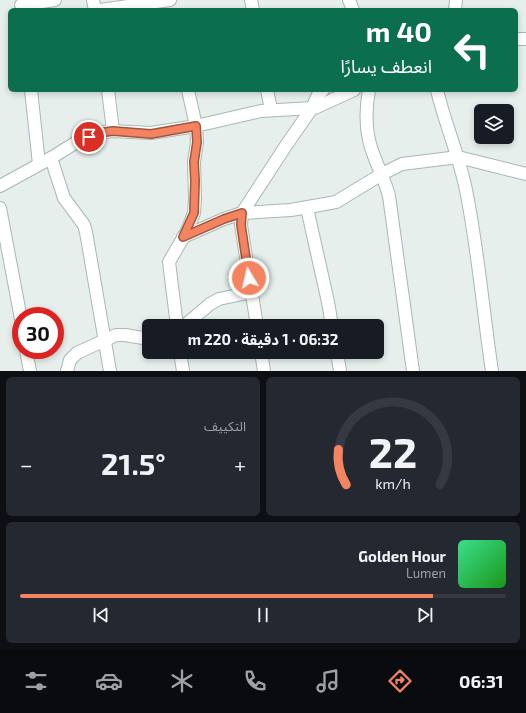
<!DOCTYPE html>
<html lang="ar">
<head>
<meta charset="utf-8">
<style>
	body { margin:0; font-family:"Exo 2","Noto Sans Arabic",sans-serif; background:#242831; color:#f1f3f6; direction:rtl; height:100vh; display:flex; flex-direction:column; font-size:15px; white-space:nowrap }
	* { box-sizing:border-box; margin:0 }
	p { font-size:13px; color:#9ea1a6 }
	.icon { flex:none; width:22px; height:22px; fill:none; stroke:currentColor; stroke-width:2; stroke-linecap:round; stroke-linejoin:round }
	.map { position:relative; height:371px; overflow:hidden; direction:ltr }
	.sheet { display:flex; flex-direction:column; gap:6px; padding:6px; background:#0d0f14; flex:1 }
	.sheet>* { flex:none }
	.top-card { position:absolute; left:8px; top:8px; width:510px; height:84px; border-radius:6px; box-shadow:0 2px 6px #0003; direction:rtl; background:#0b6e4f; color:#fff; overflow:hidden }
	.buttons { position:absolute; left:474px; top:104px; display:grid; gap:8px }
	.buttons a { display:grid; place-items:center; width:40px; height:40px; border-radius:6px; background:#171b24; box-shadow:0 2px 6px #0003; font-size:20px }
	.speed { position:absolute; left:12px; top:307px; display:flex; gap:8px; font-size:20px; font-weight:700; text-align:center }
	.speed>* { display:grid; place-content:center; width:52px; height:52px; border-radius:50%; background:#171b24; box-shadow:0 2px 6px #0003; line-height:1 }
	.speed .limit { border:6px solid #d22; background:#fff; color:#111 }
	.pin { position:absolute; display:grid; place-items:center; width:34px; height:34px; color:#fff; margin:-17px; border:2px solid #fff; border-radius:50%; box-shadow:0 1px 4px #0007 }
	.me { position:absolute; width:44px; margin:-22px; rotate:351deg; stroke-linejoin:round; filter:drop-shadow(0 0 3px #0008) }
	.turn { display:flex; align-items:center; gap:14px; height:84px; padding:0 20px; font-size:18px }
	.turn .icon { width:52px; height:52px; stroke-width:2.5 }
	.turn b { display:block; font-size:28px; line-height:34px }
	.big { font-size:30px; font-weight:700; line-height:1.1 }
	.sheet .card { flex:1; display:flex; flex-direction:column; justify-content:center; gap:6px; min-width:0; padding:0 14px; border-radius:6px; background:#242831 }
	.sheet .dial { align-items:center; gap:0 }
	.dial svg { height:104px; overflow:visible; fill:none; stroke:#363941; stroke-width:7; stroke-linecap:round; text-anchor:middle }
	.dial text { fill:#f1f3f6; stroke:none }
	.song { display:flex; align-items:center; gap:12px }
	.cover { width:48px; height:48px; border-radius:6px; background:linear-gradient(135deg,hsl(150 70% 55%),hsl(120 70% 35%)) }
	.played { height:4px; border-radius:2px; background:linear-gradient(90deg,#f4845f 85%,#363941 85%) }
	.keys { display:flex; justify-content:space-around; direction:ltr }
	.heat { display:flex; justify-content:space-between; align-items:center; font-size:22px; direction:ltr }
	.sheet .tiles { flex:1; display:grid; gap:6px; grid-template-columns:1fr 1fr }
	.card:last-child { grid-column:span 2 }
	.trip { position:absolute; left:142px; top:319px; width:242px; height:40px; border-radius:6px; background:#171b24; box-shadow:0 2px 6px #0003; font-weight:700; line-height:40px; text-align:center; direction:rtl }
	.tab-bar { display:flex; height:64px; justify-content:space-around; align-items:center; background:#090b0e; color:#9ea1a6 }
	.tab-bar .icon { width:28px; height:28px }
	.tab-bar .selected { color:#f4845f }
	.tab-bar b { font-size:18px; color:#f1f3f6 }
	.map>svg:first-child { display:block }
</style>
</head>
<body>
<div class="map">
<svg width="526" height="371" viewBox="0 0 526 371">
	<rect width="100%" height="100%" fill="#e6efeb"/>
	<g fill="none" stroke-linecap="round" stroke-linejoin="round">
		<g stroke="#a8b8b2" stroke-width="14">
			<g id="minor">
				<path d="M93 0 95 10"/>
				<path d="M251 0 253 10"/>
				<path d="M349 0 353 10"/>
				<path d="M21 5 55 0"/>
				<path d="M100 10 170 0"/>
				<path d="M455 10 456 0"/>
				<path d="M516 39H526"/>
				<path d="M31 90 39 164"/>
				<path d="M108 90 113 131"/>
				<path d="M267 90 271 109"/>
				<path d="M369 90C366 107 365 123 369 140 373 159 384 176 389 196L413 371"/>
				<path d="M437 90C445 124 459 155 466 190 478 249 483 311 492 371"/>
				<path d="M51 158 64 198 84 225 86 232 110 371"/>
				<path d="M0 186 51 158 80 140 98 133 113 131 151 133 196 126 261 111 312 108 317 107 354 90"/>
				<path d="M0 208 21 319"/>
				<path d="M307 208 328 302 332 326"/>
				<path d="M183 237 224 219 242 213 291 210 336 202 382 174 402 164 458 157 526 174"/>
				<path d="M177 326 169 262 187 231 194 213 195 199 194 162 197 142 196 126 188 90"/>
				<path d="M184 326 210 304 219 299 252 292"/>
				<path d="M257 326 241 225 242 213 285 147 312 108 318 95 323 90"/>
				<path d="M26 350 30 371"/>
				<path d="M180 352 183 371"/>
				<path d="M261 352 264 371"/>
				<path d="M337 352 340 371"/>
				<path d="M67 371 70 360 77 353 116 335H125L149 339"/>
			</g>
		</g>
		<use href="#minor" stroke="#fff" stroke-width="12"/>
	</g>
	<g fill="none" stroke-linecap="round" stroke-linejoin="round">
		<g stroke="#9f563e" stroke-width="10">
			<path id="route" d="M89 137 98 133 113 131 151 134 196 126 197 142 194 162 195 181 194 213 183 237 224 219 242 213 241 225 249 278"/>
		</g>
		<use href="#route" stroke="#f4845f" stroke-width="7"/>
	</g>
</svg>
<div class="buttons">
<a><svg class="icon" aria-label="layers" viewBox="0 0 24 24"><path d="M12 4l9 5-9 5-9-5zM3 14l9 5 9-5"/></svg></a>
</div>
<div class="speed"><div class="limit">30</div></div>
<div class="pin" style="left:89px;top:137px;background:#d93025"><svg class="icon" aria-label="arrive" viewBox="0 0 24 24"><path d="M6 21V4h12l-3 4 3 4H6"/></svg></div>
<svg class="me" style="left:249px;top:278px" viewBox="-20 -20 40 40"><circle r="17" fill="#f4845f" stroke="#fff" stroke-width="3"/><path d="M0-11L8 9 0 5-8 9z" fill="#fff"/></svg>
<div class="trip">06:32 · 1 دقيقة · 220 m</div>
<div class="top-card">
<div class="turn"><svg class="icon" aria-label="left" viewBox="0 0 24 24"><path d="M17 20v-9H6M10 6l-5 5 5 5"/></svg><div><b>40 m</b>انعطف يسارًا</div></div>
</div>
</div>
<section class="sheet">
<div class="tiles">
<div class="card dial"><svg viewBox="0 0 100 80">
<path d="M14 69A42 42 0 1 1 86 69"/>
<path d="M14 69A42 42 0 0 1 8 42" stroke="#f4845f"/>
<text x="50" y="56" font-size="32" font-weight="700">22</text>
<text x="50" y="72" font-size="11">km/h</text>
</svg></div>
<div class="card"><p>التكييف</p>
<div class="heat"><a>−</a><b class="big">21.5°</b><a>+</a></div>
</div>
<div class="card">
<div class="song"><i class="cover"></i><div><b>Golden Hour</b><p>Lumen</p></div></div>
<div class="played"></div>
<div class="keys"><svg class="icon" aria-label="previous" viewBox="0 0 24 24"><path d="M18 5L8 12l10 7zM5 5v14"/></svg><svg class="icon" aria-label="pause" viewBox="0 0 24 24"><path d="M8 5v14M16 5v14"/></svg><svg class="icon" aria-label="next" viewBox="0 0 24 24"><path d="M6 5l10 7-10 7zM19 5v14"/></svg></div>
</div>
</div>
</section>
<nav class="tab-bar">
<b>06:31</b>
<svg class="icon selected" aria-label="directions" viewBox="0 0 24 24"><path d="M12 3l9 9-9 9-9-9zM9 14v-3h6M13 9l2 2-2 2"/></svg>
<svg class="icon" aria-label="music" viewBox="0 0 24 24"><path d="M9 18V5l10-2v13"/><circle cx="6" cy="18" r="3"/><circle cx="16" cy="16" r="3"/></svg>
<svg class="icon" aria-label="phone" viewBox="0 0 24 24"><path d="M5 4h4l2 5-3 2q2 4 5 5l2-3 5 2v4C11 20 4 13 5 4z"/></svg>
<svg class="icon" aria-label="climate" viewBox="0 0 24 24"><path d="M12 3v18M4 7l16 10M4 17L20 7"/></svg>
<svg class="icon" aria-label="car" viewBox="0 0 24 24"><path d="M5 17H2v-5l4-1 3-4h7l3 4 3 1v5h-3M9 17h6M6 11h13"/><circle cx="7" cy="17" r="2"/><circle cx="17" cy="17" r="2"/></svg>
<svg class="icon" aria-label="filters" viewBox="0 0 24 24"><path d="M4 7h16M4 17h16"/><circle cx="9" cy="7" r="2"/><circle cx="15" cy="17" r="2"/></svg>
</nav>
</body>
</html>
